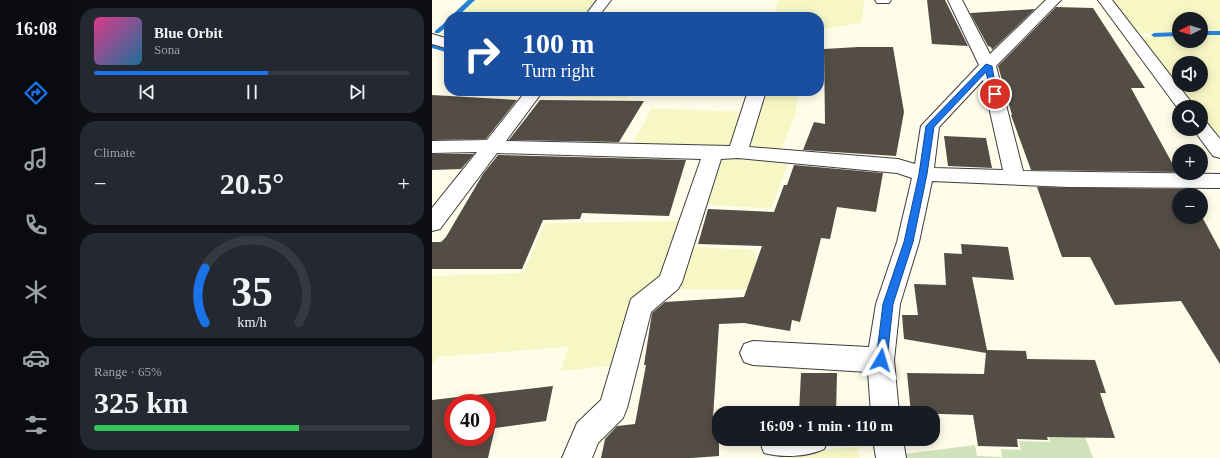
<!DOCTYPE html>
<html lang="en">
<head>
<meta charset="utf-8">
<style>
	body { margin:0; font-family:"Times New Roman",serif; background:#242831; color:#f1f3f6; height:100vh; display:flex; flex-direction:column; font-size:15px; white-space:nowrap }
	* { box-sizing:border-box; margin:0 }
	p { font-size:13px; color:#9ea1a6 }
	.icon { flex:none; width:22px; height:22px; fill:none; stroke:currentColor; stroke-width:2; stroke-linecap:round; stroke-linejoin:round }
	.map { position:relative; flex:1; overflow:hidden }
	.side { display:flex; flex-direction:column; gap:8px; padding:8px; background:#0d0f14; width:360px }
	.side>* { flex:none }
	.hud { position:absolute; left:12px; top:12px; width:380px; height:84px; border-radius:16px; box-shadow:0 2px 10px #0003; background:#1a4fa0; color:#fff; overflow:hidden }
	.needle { width:26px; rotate:265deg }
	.fabs { position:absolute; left:740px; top:12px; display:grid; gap:8px }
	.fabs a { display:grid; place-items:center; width:36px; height:36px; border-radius:50%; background:#171b24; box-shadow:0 2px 10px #0003; font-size:20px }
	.speed { position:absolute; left:12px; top:394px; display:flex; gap:8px; font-size:20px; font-weight:700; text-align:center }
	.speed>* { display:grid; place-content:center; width:52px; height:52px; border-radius:50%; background:#171b24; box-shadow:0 2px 10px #0003; line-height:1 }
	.speed .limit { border:6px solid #d22; background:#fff; color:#111 }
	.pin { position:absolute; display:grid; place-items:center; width:34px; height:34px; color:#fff; margin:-17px; border:2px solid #fff; border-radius:50%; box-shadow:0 1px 4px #0007 }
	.me { position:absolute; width:44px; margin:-22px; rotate:7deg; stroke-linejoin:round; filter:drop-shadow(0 0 3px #0008) }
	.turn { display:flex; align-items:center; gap:14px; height:84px; padding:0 12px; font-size:18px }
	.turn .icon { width:52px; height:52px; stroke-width:2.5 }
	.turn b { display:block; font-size:28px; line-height:34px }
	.big { font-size:30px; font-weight:700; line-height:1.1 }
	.side .widget { flex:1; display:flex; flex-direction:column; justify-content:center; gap:6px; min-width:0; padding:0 14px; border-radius:16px; background:#242831 }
	.side .dial { align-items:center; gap:0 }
	.dial svg { height:104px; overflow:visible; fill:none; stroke:#363941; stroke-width:7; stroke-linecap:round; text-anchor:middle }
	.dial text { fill:#f1f3f6; stroke:none }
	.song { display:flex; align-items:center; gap:12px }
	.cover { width:48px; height:48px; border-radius:6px; background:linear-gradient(135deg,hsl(330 70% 55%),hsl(200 70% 35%)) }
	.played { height:4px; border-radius:2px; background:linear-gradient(90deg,#1a73e8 55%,#363941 55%) }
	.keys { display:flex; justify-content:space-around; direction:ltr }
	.heat { display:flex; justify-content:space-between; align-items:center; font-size:22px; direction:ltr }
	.charge { height:6px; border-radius:3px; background:linear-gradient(90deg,#34c759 65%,#363941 0) }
	.trip { position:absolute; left:280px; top:406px; width:228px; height:40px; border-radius:16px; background:#171b24; box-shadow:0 2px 10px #0003; font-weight:700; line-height:40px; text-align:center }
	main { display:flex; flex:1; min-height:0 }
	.tabs { display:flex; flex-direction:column; width:72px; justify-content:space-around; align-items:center; background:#090b0e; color:#9ea1a6 }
	.tabs .icon { width:28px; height:28px }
	.tabs .on { color:#1a73e8 }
	.tabs b { font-size:18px; color:#f1f3f6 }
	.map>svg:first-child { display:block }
</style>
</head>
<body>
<main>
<nav class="tabs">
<b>16:08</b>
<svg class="icon on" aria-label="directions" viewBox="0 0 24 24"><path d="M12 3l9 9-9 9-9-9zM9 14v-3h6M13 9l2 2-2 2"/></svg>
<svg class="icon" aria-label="music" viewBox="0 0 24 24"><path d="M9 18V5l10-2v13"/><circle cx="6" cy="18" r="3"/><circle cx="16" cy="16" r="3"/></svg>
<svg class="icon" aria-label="phone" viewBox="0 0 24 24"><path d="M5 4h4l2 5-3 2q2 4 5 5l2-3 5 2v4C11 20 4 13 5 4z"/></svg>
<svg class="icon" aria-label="climate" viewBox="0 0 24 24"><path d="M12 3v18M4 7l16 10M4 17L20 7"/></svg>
<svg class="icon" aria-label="car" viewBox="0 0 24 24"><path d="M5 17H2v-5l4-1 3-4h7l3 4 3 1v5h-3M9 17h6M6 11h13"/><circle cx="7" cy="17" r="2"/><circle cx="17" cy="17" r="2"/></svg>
<svg class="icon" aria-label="filters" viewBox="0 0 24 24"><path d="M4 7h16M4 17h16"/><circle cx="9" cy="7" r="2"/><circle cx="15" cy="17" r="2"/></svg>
</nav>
<section class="side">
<div class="widget">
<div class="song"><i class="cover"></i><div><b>Blue Orbit</b><p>Sona</p></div></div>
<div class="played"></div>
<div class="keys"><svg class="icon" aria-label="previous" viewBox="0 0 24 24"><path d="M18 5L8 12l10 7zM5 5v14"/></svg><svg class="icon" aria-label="pause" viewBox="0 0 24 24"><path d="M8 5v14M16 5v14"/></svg><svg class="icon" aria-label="next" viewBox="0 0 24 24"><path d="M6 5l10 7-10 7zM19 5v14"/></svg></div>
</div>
<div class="widget"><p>Climate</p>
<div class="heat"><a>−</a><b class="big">20.5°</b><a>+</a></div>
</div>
<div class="widget dial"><svg viewBox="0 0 100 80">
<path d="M14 69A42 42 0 1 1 86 69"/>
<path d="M14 69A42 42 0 0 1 14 27" stroke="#1a73e8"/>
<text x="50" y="56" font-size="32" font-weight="700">35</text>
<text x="50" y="72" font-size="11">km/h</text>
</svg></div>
<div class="widget"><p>Range · 65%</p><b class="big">325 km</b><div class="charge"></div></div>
</section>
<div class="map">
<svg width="788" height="458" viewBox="0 0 788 458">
	<rect width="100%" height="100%" fill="#fffde9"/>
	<g fill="#f7f7c6" fill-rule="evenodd">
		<path d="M43 0H167L154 17H24Z"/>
		<path d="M346 0H433L429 23 387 30V17H341Z"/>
		<path d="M678 0H788V31H769V19H747V32L703 34Z"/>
		<path d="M788 34V139L769 114V107H763L706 37 747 36V41H769V35ZM747 63H769V85H747Z"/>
		<path d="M135 91H200L196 98 132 97Z"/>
		<path d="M330 94H365L364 113 349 150 316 149Z"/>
		<path d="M220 108 312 112 303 141 290 149 199 147Z"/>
		<path d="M294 157 358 159 339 209 271 204 285 162Z"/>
		<path d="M252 221 236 268 186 365 129 371 136 347 5 357 0 365V276L91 273 113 223Z"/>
		<path d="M259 247 323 250 327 289H246Z"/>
		<path d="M426 447 428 458H354V453Z"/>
	</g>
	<path fill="#d0e2b9" d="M616 433 652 434 661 458H474L473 454 543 445 545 456 570 457 569 449 589 450 587 441 618 442Z"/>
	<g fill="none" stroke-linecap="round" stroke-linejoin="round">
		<g fill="#2881d9" fill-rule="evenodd">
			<path d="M36 0H43L25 17H18Z"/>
			<path d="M17 19V25L7 33H3V31Z"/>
			<rect x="769" y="31" width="19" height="4"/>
			<path d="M747 32V36L722 37 719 35 722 33Z"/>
			<path d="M0 44 17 49V53L0 48Z"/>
		</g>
	</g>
	<g fill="#544d46" fill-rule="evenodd">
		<path d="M495 0H513L536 46 500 44Z"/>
		<path d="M624 7 661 8 713 88H699L745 172 599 170 579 115H580L566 66Z"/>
		<path d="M603 9 560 50 559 47 556 46 538 13Z"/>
		<path d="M426 47H461L472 112 464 156 371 150 382 122 393 124 392 49Z"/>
		<path d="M0 95 85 100 54 139 0 140Z"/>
		<path d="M108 100 212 101 187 142 77 140Z"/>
		<path d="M512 136 554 138 560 168 516 166Z"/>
		<path d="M0 154H42L29 169 0 170Z"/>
		<path d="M66 155 254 160 237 216 150 213 148 219 111 220 90 269H0V242H9L14 237 51 174Z"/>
		<path d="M362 165 451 173 444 212 405 207 398 239 389 238 368 322 360 320 358 331 312 323 287 324 281 418 287 417V456L260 458H169L173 439 185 426 203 424 214 365H212L220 313 233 302 312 297 330 246 266 244 276 209 342 212 352 185H355Z"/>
		<path d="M605 187 755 189 758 195H747V217H769V215L788 250V364L749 301 683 305 658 257H630Z"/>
		<path d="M529 244 576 247 582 280 540 277 555 350 594 351 595 359 663 360 674 393H668L683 438 615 437 616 440 585 439 586 447 546 446 541 415 479 413 475 373 552 374 554 353 472 339 470 315H486L482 284 514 285 512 253 530 254Z"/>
		<path d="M369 373H405L404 413H367Z"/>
		<path d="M121 386 114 421 63 428 56 458H0V400ZM21 403H55V437H21Z"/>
	</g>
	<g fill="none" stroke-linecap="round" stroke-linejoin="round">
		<g stroke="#3e3e3e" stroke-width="2">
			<g id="minor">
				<path d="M165 0H179L166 17H152Z"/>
				<path d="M443 0H459L457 3H445Z"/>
				<path d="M516 0H530L558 54 614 0H629L564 66 591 171 788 174V188L636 187 500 181 487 242 468 304 462 360 467 413H439L436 372 321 365 312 362 308 353 312 344 321 341 437 347 444 304 465 242 480 178 465 173 306 158 289 159 250 282 246 289 219 312 195 408 191 418 166 443 160 458H130L145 423 169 400 199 299 228 276 269 159 65 153 8 229 0 231V208L45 152 0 153V141L55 140 94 91H111L74 141 298 146 315 94 318 91H330L333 94 317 147 466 159 483 164 489 126 547 65ZM551 80 571 170 502 168 507 127Z"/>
				<path d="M666 0H680L763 107H747V110Z"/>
				<path d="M0 34 17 39V49L0 44Z"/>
				<path d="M769 121 775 123 788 139V158L781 156 761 129H769Z"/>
				<path d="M329 439H397L392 449C375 457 350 458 332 453L328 442Z"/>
				<path d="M441 439H471L474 458H444Z"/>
			</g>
		</g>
		<use href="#minor" fill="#fff" fill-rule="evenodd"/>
	</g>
	<path fill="#1a73e8" stroke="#114b97" d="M554 64 560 66 565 95 559 94 554 72 502 127 495 174 481 242 461 304 455 360 453 363 449 365 445 363 444 360 451 304 472 242 487 174 494 126Z"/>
</svg>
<div class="fabs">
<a><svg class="needle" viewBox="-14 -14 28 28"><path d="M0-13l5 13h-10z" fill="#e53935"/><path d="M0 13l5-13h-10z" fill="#9ea1a6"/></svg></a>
<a><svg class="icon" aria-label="sound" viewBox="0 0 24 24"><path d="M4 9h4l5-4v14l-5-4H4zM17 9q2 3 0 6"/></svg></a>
<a><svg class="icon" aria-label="search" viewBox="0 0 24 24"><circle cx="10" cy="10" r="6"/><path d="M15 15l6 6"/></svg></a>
<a>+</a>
<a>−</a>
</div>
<div class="speed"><div class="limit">40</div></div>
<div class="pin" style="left:563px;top:94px;background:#d93025"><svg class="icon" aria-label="arrive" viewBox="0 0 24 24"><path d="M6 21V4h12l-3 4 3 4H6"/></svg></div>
<svg class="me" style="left:449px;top:360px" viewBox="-20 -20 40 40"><path d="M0-17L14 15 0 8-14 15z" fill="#1a73e8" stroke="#fff" stroke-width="4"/></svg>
<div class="trip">16:09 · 1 min · 110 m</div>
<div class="hud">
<div class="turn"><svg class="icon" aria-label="right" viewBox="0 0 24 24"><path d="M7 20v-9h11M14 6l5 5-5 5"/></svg><div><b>100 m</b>Turn right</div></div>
</div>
</div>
</main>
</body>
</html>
